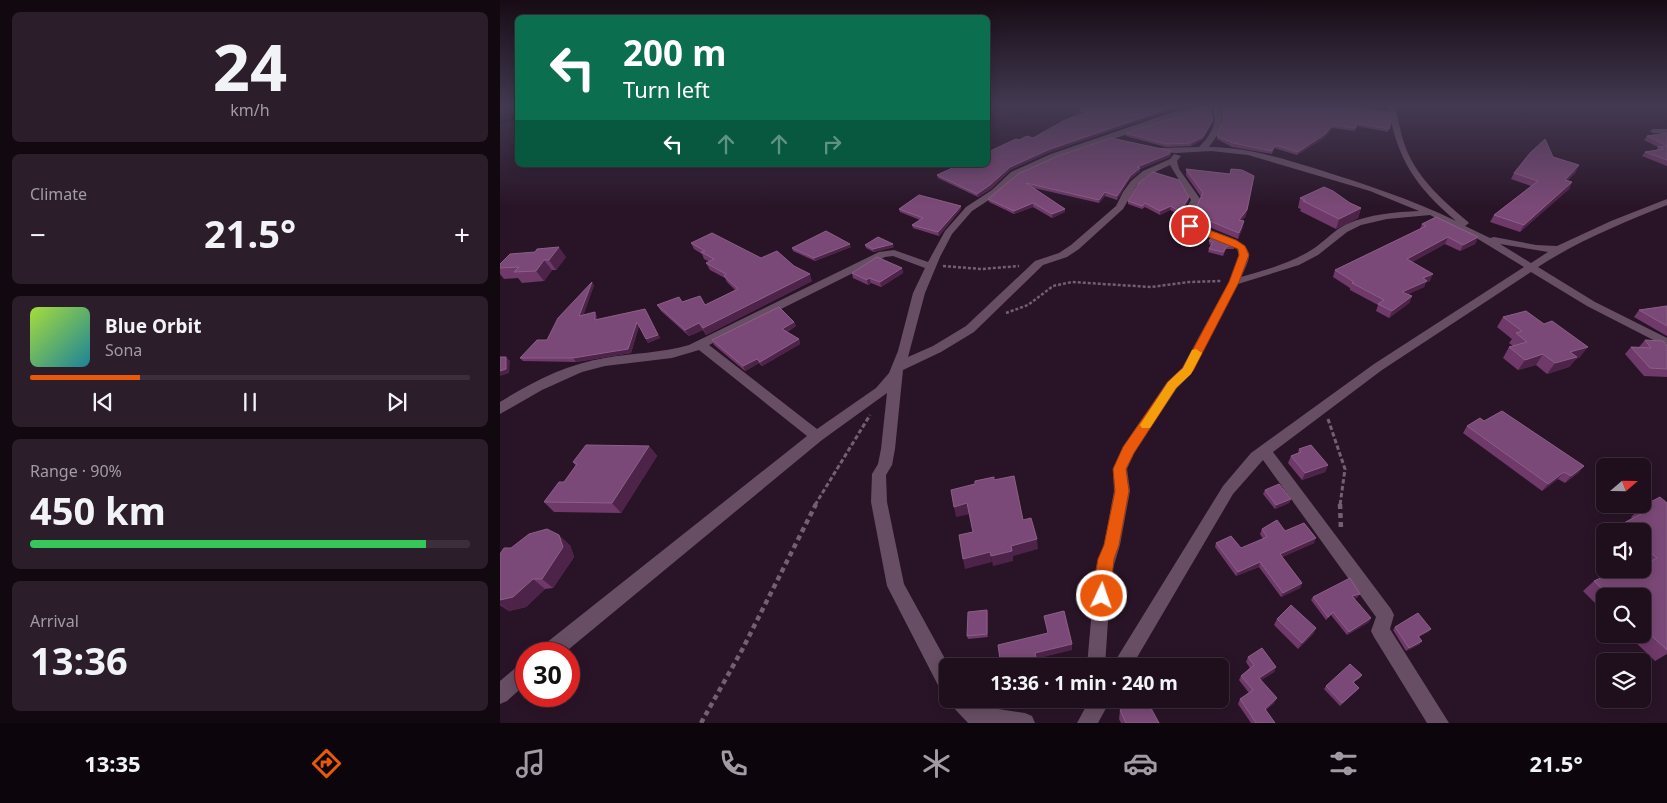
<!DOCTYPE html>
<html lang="en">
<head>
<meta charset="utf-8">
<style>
	body { margin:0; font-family:"Noto Sans",sans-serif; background:#2c1d2a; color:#f1f3f6; height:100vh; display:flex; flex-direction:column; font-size:19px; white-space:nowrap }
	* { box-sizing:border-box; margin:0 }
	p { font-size:16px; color:#a19ca4 }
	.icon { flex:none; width:28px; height:28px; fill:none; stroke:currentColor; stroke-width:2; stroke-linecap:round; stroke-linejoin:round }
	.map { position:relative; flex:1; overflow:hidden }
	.details { display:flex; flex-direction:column; gap:12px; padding:12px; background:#110810; width:500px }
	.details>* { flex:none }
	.top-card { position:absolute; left:15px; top:15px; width:475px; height:152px; border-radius:8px; box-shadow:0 2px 12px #0003,0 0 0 1px #3c2f3b; background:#0b6e4f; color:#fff; overflow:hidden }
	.needle { width:32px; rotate:70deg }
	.buttons { position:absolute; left:1096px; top:458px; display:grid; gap:10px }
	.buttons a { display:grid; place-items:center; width:55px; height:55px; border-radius:8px; background:#1f0f1d; box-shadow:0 2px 12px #0003,0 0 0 1px #3c2f3b; font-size:25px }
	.speed { position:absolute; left:15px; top:642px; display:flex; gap:10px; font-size:25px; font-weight:700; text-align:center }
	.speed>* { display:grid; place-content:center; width:65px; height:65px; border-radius:50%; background:#1f0f1d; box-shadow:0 2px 12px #0003,0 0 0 1px #3c2f3b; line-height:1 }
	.speed .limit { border:8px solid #d22; background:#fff; color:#111 }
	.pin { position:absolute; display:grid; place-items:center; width:42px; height:42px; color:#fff; margin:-21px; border:2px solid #fff; border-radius:50%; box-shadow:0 1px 5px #0007 }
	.me { position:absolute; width:55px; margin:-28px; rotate:3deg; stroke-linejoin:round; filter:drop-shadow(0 0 4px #0008) }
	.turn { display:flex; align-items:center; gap:18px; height:105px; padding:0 25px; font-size:22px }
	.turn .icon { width:65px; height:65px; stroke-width:2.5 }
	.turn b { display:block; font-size:35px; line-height:42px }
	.lanes { display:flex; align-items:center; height:48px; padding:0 25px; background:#0003; justify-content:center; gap:25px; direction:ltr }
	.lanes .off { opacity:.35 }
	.big { font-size:38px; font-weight:700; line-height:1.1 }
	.details .widget { flex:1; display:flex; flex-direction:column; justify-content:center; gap:8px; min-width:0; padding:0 18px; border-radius:8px; background:#2c1d2a }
	.details .dial { align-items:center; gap:0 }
	.dial b { font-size:65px; line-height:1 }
	.song { display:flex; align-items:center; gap:15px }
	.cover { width:60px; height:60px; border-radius:8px; background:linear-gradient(135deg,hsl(80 70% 55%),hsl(190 70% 35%)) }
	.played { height:5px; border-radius:2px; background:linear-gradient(90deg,#ea580c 25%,#3c2f3b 25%) }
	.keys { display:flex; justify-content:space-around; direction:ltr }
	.heat { display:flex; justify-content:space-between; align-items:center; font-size:28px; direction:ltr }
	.charge { height:8px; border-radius:4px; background:linear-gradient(90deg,#34c759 90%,#3c2f3b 0) }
	.trip { position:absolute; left:439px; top:658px; width:290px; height:50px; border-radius:8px; background:#1f0f1d; box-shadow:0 2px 12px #0003,0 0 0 1px #3c2f3b; font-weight:700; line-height:50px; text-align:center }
	.tab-bar { display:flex; height:80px; justify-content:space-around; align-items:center; background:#0c060c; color:#a19ca4 }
	.tab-bar .icon { width:35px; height:35px }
	.tab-bar .active { color:#ea580c }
	.tab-bar b { font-size:22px; color:#f1f3f6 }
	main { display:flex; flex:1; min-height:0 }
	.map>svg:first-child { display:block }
</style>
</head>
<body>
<main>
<section class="details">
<div class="widget dial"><b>24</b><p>km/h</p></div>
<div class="widget"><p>Climate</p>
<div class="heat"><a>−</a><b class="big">21.5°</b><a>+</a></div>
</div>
<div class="widget">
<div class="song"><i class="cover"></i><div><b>Blue Orbit</b><p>Sona</p></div></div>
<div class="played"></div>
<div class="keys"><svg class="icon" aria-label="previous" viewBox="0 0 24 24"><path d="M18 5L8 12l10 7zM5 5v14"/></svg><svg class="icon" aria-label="pause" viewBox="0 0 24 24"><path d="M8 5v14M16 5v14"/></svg><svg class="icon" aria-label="next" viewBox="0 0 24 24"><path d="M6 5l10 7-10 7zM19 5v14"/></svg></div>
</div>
<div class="widget"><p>Range · 90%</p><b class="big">450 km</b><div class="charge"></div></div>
<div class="widget"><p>Arrival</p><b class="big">13:36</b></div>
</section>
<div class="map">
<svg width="1167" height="723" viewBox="0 0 1167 723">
	<rect width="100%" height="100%" fill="#291427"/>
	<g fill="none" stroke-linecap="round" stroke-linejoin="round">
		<path stroke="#04120f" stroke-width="3" d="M0 123 18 118"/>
		<g stroke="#725f70" stroke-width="2.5" stroke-dasharray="3 2" stroke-linecap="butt">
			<path d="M443 266 482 269 519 266"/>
			<path d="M506 313 528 305 553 286 572 282 651 287 689 282 721 281"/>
		</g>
		<g stroke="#725f70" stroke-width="3" stroke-dasharray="4.5 2.5" stroke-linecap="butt">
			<path d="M828 419 845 469 840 505"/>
			<path d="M315 505 370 415"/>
		</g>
		<g stroke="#725f70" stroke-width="4.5" stroke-dasharray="5 4" stroke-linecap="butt">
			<path d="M840 504 841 530"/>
			<path d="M201 723 242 650 316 504"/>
		</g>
		<path fill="#684e64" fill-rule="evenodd" d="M1167 129V133H1153L1150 131 1153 129Z"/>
		<g fill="#684e64" fill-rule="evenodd">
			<path d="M700 106H711L557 158 517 176 498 194 472 211 452 234 440 257 425 293 408 357 433 346 466 326 535 261 559 253 571 245 616 206 623 192 631 181 643 171 670 159 674 154 681 156 677 161 679 169 701 200 690 221C702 231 749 237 749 255 749 261 744 271 741 277 766 270 791 263 813 249 825 241 834 230 847 224 870 214 895 212 919 211L870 191 748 155 711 151 677 153 653 152V148H656L699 147C711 135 719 122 712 106H718C727 121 719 134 709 147 745 147 782 158 817 169 864 184 911 199 956 221 915 186 897 159 888 106H895C898 118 900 131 904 143 915 176 942 200 967 221L969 223 965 226 990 238 994 237 1036 245 1057 246 1111 221 1167 199V205C1122 223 1078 241 1038 267L1095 302 1167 338V347L1087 306 1031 272 882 370 773 452 891 609 894 615 890 629 949 723H927L874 637 871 631 876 617 763 460 733 494 632 666H612L723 486 751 453 874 364 1024 267 978 239 930 215 887 219 861 225 847 232 818 255 799 265 738 284 691 374 677 388 634 453 627 469 630 491 620 545 611 575 605 666H587L595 575 604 545 614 491 613 469 623 447 667 382 682 368 729 282 739 255 737 249 729 244 687 228 680 222V218L691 200 670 165 649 175 637 185 623 209 579 249 567 257 543 265 474 332 441 352 403 370 395 449 392 465 386 475 387 502 404 584 449 666 448 693 441 691 387 586 371 502 372 474 378 464 381 449 387 393 322 440 63 654H39L41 647 307 436 199 350 172 358 105 366 82 372 42 390 0 414V402C32 382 67 364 105 358 133 353 161 353 189 345L379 252 394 250 428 262 445 231 466 207 492 190 511 172 551 154 670 113ZM1000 244 1048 252 1031 263ZM393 256 425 268 413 293 398 351 389 373 376 388 317 429 209 345 385 257Z"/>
			<path d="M26 663V684L7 701 0 704V681L19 665Z"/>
			<path d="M449 699H472L478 706 525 713 532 716 535 723H468L452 706Z"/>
			<path d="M590 699H611L598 723H577Z"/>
		</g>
	</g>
	<g fill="#6f396a">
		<path d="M586 106H694L669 111 550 152 510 170 491 189 478 197 438 178 437 175 519 140 533 138 584 113 580 112V109Z"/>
		<path d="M720 106H876L864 109 891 122 888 132 856 126 855 131 832 128 824 138 797 155 774 148 772 154 732 147 717 139V136L723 121Z"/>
		<path d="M712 122 702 140 691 146 666 147 626 136V133Z"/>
		<path d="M1167 133V166L1142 156 1145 152 1156 150 1158 147 1144 140 1147 136Z"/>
		<path d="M671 155 669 157 640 169V171L629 180 617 200 605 196 599 203 534 188 565 209V212L552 218 533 207 514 214 489 202 488 199 518 174Z"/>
		<path d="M1053 157 1076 172 1067 181 1072 182 1069 189 1020 232 990 222 994 215 1031 186 1011 179 1014 173Z"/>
		<path d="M686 169 746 216 742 220 743 227 738 239 692 220 693 214 701 197 686 175Z"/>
		<path d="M689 197V200L680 215 670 210 660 215 645 207 642 209 628 204V201Z"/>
		<path d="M800 198 850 203 861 208 858 218 836 229 800 211 801 209 798 208Z"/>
		<path d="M399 209H461L439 236 413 228 412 225 420 220 400 212Z"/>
		<path d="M922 224 978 237 975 244 960 251 945 244 912 262 930 281 926 282 924 287 908 294 912 296 909 303 889 318 876 311 878 305 850 290V288L833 277 835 270 920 229Z"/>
		<path d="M709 241 734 246V249H726L723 256 708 252 709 249 711 245 709 244Z"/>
		<path d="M191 243 261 258 312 281 206 335 203 330 189 336 161 311 157 305 182 302 205 305 235 290 227 282 225 278 210 270 206 263 210 262 204 259 202 254 194 249Z"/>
		<path d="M365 245 394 247 374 252 366 248Z"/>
		<path d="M351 247 315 261 293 251 292 248Z"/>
		<path d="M66 257 56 270H52L44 281 22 283 18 278 4 279 0 274V264Z"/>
		<path d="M402 268 403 273 381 287 371 283 368 285 353 278 352 273Z"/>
		<path d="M94 285 83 315 97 316V319L145 309 160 338 148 343 139 326 131 353 76 362 23 361 20 358 47 340Z"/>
		<path d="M1167 306V336L1134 317 1139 310Z"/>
		<path d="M1003 317 1080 357 1076 359 1069 367 1047 374 1036 365 1018 370 1003 358 1009 347 1013 346 1009 343 1012 339 997 327Z"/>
		<path d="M294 322 296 326 287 332 299 339 300 344 262 366 259 363 245 371 214 345 212 340Z"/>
		<path d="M1145 340 1167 346V377L1144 376 1125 354 1131 347H1139Z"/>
		<path d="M967 426 1084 466 1078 473 1065 483 1058 479 1042 491 963 433Z"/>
		<path d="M149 446 157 456 121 513 54 512 44 502 64 482 76 466 73 462Z"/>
		<path d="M799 449 828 465 825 472 802 480 788 463 791 456 798 453Z"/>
		<path d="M765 490 791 499 789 503 775 509 763 494Z"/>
		<path d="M1167 503V654L1155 661 1127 634H1142V596H1105V613L1083 591 1094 581 1142 569V531H1112L1118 526 1132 518 1131 517 1141 507Z"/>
		<path d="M762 529 785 531 814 543 782 557 802 583 800 588 781 597 759 567 736 576 715 547 716 543 741 548 763 539 760 534Z"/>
		<path d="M70 545 74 557 53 588 45 589 26 607 9 611 0 605V554Z"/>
		<path d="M813 597H858L854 599 869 622 847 635 831 615 826 620 811 600Z"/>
		<path d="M488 613V637L468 639 467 636Z"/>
		<path d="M777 619 816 628 813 634 798 649 774 625Z"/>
		<path d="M895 627 931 629 928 632 919 637 920 644 906 651 893 630Z"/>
		<path d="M748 657 776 667 774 672 761 680 774 703 766 710 775 723H751L738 704 740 699 749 693 739 680 741 676 750 668 746 662Z"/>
		<path d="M862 675 860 678 854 682 856 691 840 706 824 689 826 686Z"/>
		<path d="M620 710 659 723H621L619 719Z"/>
	</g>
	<g fill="#4e234a">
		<path d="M681 106H694L669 111 550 152 510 170 491 189 478 197 477 194 510 167 550 149 670 108Z"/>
		<path d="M867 106H876L857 112 858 108Z"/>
		<path d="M713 120 712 122 702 140 691 146V143Z"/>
		<path d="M833 125 832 128 824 138 797 155 798 152Z"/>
		<path d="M671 151V155L669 157 640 169V171L629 180 617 200V196L637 167Z"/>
		<path d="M1079 165 1076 172 1061 187 1065 180Z"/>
		<path d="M754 176 746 216 738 226 739 220Z"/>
		<path d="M1072 182 1069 189 1020 232 1024 225Z"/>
		<path d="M605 192V196L599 203V200Z"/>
		<path d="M689 197V200L680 215V212Z"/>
		<path d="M533 203V207L514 214V211Z"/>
		<path d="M461 206V209L439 236 438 232Z"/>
		<path d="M671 206 670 210 660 215V211Z"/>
		<path d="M861 208 858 218 836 229 839 219Z"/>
		<path d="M565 209V212L552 218V214Z"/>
		<path d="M744 221 743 227 738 239 739 233Z"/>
		<path d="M948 237 945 244 905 266 907 259Z"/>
		<path d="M978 237 975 244 960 251 963 245Z"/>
		<path d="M350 244 351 247 315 261 314 258Z"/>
		<path d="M393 244 394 247 374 252 373 249Z"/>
		<path d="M59 247 66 257 56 270 49 260Z"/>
		<path d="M44 260 52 270 44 281 36 271Z"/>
		<path d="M402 268 403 273 381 287 380 282Z"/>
		<path d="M310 274 312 281 206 335 203 328Z"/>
		<path d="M933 274 930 281 926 282 924 287 899 298 902 292 923 278Z"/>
		<path d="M369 278 371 283 368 285 367 280Z"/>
		<path d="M92 282 94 285 82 320 79 316Z"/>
		<path d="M912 296 909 303 889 318 892 311Z"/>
		<path d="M95 312 97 316V323L95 320Z"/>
		<path d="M147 312 160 338 148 343 146 339Z"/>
		<path d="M137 322 139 325 131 353 76 362 73 358Z"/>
		<path d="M294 322 296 326 284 333 282 329Z"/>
		<path d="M199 323 203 330 189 336 185 330Z"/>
		<path d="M299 339 300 344 262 366 260 362Z"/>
		<path d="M1088 347 1080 357 1076 359 1069 367 1047 374 1055 363 1070 352Z"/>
		<path d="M1043 354 1036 365 1018 370 1025 360Z"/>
		<path d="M6 357 10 361 9 373 0 376V371Z"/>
		<path d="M257 359 259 363 245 371 243 366Z"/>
		<path d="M149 446 157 456 121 513 112 503Z"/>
		<path d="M828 465 825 472 802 480 805 473Z"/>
		<path d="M1084 466 1078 473 1065 483 1071 476Z"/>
		<path d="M1064 472 1058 479 1042 491 1048 484Z"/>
		<path d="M791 499 789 503 775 509 776 505Z"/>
		<path d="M467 503 470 514 456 517 454 507Z"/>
		<path d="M59 535 70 545 74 557 53 588 42 579Z"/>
		<path d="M816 538 814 543 778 559 780 554Z"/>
		<path d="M537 539 538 549 513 556V561L493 566 491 556 511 546Z"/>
		<path d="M490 552 492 562 465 569 463 559Z"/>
		<path d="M760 562 759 567 736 576 738 572Z"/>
		<path d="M33 579 45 589 26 607 9 611 0 604V600Z"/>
		<path d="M802 583 800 588 781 597 783 593Z"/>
		<path d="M860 594 858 597 850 600 852 596Z"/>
		<path d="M487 610 488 613V637L487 634Z"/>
		<path d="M871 618 869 622 847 635 849 632Z"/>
		<path d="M816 628 813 634 798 649 802 643Z"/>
		<path d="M931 629 928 632 915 639 918 636Z"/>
		<path d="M922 641 920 644 906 651 909 648Z"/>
		<path d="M572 644V650L536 659 535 653Z"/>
		<path d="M776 667 774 672 757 683 759 678Z"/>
		<path d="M777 698 774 703 762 713 765 709Z"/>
	</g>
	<g fill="#7b4977" stroke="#8b5f87">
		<path d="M586 106H681L670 108 550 149 510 167 490 185 477 194 437 175 459 165H488V152L516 139 519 140 527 136 533 138 565 120 589 111 580 109Z"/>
		<path d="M710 106 713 120 703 137 691 143 666 144 626 133Z"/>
		<path d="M721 106H867L858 108 889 112 891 122 889 129 856 123V128L833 125 825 134 798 152 775 145 772 151 733 143 717 136 724 119Z"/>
		<path d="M1167 133V146L1147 136Z"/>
		<path d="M611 138 671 151 669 154 637 167 640 168 630 176 617 196 605 192 599 200 526 183 565 209 552 214 533 203 514 211 488 199 518 174 558 156Z"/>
		<path d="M1045 139 1053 157 1079 165 1065 180 1072 182 1024 225 994 215 1038 181 1014 173 1030 153Z"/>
		<path d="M1167 146V160L1145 152 1164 149 1158 147Z"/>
		<path d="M686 169 730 174 731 169 742 170 754 176 747 210 739 220 744 221 739 233 693 214 703 193Z"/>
		<path d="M653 172 679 180 689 197 680 212 671 206 660 211 645 203 642 206 628 201 639 183Z"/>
		<path d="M824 187 833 191 850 203 861 208 839 219 803 201 805 200 800 198Z"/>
		<path d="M419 195 461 206 438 232 412 225 423 218 399 209Z"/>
		<path d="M936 217 978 237 963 245 948 237 907 259 933 274 923 278 927 281 902 292 912 296 892 311 878 304 884 300 852 283 854 282 835 270 926 226 922 224Z"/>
		<path d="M326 231 350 244 314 258 292 248Z"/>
		<path d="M212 233 261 258 277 251 294 266 310 274 203 328 199 323 185 330 157 305 179 297 182 302 200 296 205 305 238 289 224 276 226 274 206 263 214 259 201 252 205 251 191 243Z"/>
		<path d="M712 236 734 246H727L723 252 709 249 713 242 709 241Z"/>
		<path d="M378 237 393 244 373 249 365 245Z"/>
		<path d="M59 247 49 260H44L36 271 14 272 19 267 0 268V264L10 254 35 252 37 249Z"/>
		<path d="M377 257 402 268 380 282 369 278 367 280 352 273Z"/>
		<path d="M92 282 79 316 95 312V320L145 309 158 335 146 339 137 322 128 349 73 358H20L37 340H47L58 318Z"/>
		<path d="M1167 306V326L1139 310Z"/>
		<path d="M279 307 294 322 282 329 299 339 260 362 257 359 243 366 212 340Z"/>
		<path d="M1026 311 1044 324 1052 321 1088 347 1070 352 1077 357 1055 363 1043 354 1025 360 1009 347 1027 342 1016 333 1022 331 1003 317Z"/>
		<path d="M1145 340 1163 341 1167 346V369L1150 368 1131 347 1151 348Z"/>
		<path d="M0 357H6V369L0 371Z"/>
		<path d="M1002 411 1084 466 1071 476 1064 472 1048 484 967 426 980 418 984 421Z"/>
		<path d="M86 445 149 446 112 503 44 502 59 482H64L77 464 73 462Z"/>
		<path d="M811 445 828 465 805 473 791 456 801 452 799 449Z"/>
		<path d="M514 476 523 520 531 518 537 539 511 546 512 551 491 556 490 552 463 559 459 535 473 532 467 503 454 507 451 490 475 484V481L494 477V480Z"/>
		<path d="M779 484 791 499 776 505 765 490Z"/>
		<path d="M1160 497 1167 503V650L1142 627V596H1109L1094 581 1119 569H1128L1132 572 1138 569H1142V566L1157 558 1142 546V531H1125L1118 526 1147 511 1141 507Z"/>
		<path d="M777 520 785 531 804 523 816 538 780 554 802 583 783 593 760 562 738 572 716 543 731 536 741 548 767 537 762 529Z"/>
		<path d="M47 529 59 535 63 547 42 579H33L13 597 0 600V554L4 548H11L29 534Z"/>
		<path d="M850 578 860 594 852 596 871 618 849 632 833 612 828 617 813 597Z"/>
		<path d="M791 605 816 628 802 643 777 619Z"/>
		<path d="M487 610V634L467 636 468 612Z"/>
		<path d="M564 611 572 644 535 653 538 666H501L498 645 548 633 544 616Z"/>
		<path d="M918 613 931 629 918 636 922 641 909 648 895 627Z"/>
		<path d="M762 648 776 667 759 678 777 698 765 709 775 723H756L740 699 753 690 741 676 754 665 748 657Z"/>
		<path d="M850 664 862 675 853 682 859 688 842 703 826 686Z"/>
		<path d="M641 699H646L659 723H626L620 710Z"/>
	</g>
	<linearGradient id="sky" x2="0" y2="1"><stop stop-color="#170b15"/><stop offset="0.51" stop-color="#433a52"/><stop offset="1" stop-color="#433a52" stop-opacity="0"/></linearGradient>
	<rect width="1167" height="207" fill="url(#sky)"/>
	<path fill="#ea580c" stroke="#983908" d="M686 224H693L736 240 745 246 749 255 739 282 693 371 676 388 634 453 626 469 629 491 619 545 614 559 610 596 608 601 602 603 597 601 594 596 595 575 598 559 604 545 615 491 613 469 623 447 668 382 683 368 729 282 739 255 738 249 686 228Z"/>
	<path fill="#f59e0b" d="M696 349 702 353 691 374 676 388 650 428H642L640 425 642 422 668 382 683 368 692 350Z"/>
</svg>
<div class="buttons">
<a><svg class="needle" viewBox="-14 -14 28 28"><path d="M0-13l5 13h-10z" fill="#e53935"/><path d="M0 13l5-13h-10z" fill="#a19ca4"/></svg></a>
<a><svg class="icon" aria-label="sound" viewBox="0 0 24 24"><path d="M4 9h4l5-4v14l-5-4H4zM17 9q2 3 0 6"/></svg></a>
<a><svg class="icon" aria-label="search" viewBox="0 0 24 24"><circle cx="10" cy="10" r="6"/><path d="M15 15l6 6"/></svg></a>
<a><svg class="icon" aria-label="layers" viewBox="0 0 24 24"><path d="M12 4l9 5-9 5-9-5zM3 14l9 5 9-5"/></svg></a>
</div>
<div class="speed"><div class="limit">30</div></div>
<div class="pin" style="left:690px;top:226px;background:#d93025"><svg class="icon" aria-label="arrive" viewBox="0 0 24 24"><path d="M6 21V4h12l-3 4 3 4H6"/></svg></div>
<svg class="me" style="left:602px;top:596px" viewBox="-20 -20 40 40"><circle r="17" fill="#ea580c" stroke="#fff" stroke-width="3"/><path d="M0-11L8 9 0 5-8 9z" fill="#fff"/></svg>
<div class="trip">13:36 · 1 min · 240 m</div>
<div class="top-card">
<div class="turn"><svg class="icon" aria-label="left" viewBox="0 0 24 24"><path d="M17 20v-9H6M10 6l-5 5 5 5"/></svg><div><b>200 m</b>Turn left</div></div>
<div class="lanes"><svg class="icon" aria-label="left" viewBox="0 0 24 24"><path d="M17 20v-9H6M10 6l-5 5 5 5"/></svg><svg class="icon off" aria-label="ahead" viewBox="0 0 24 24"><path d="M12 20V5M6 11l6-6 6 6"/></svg><svg class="icon off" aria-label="ahead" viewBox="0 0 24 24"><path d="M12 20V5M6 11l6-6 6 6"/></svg><svg class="icon off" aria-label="right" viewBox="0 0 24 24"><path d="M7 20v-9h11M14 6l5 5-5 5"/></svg></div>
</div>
</div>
</main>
<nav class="tab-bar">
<b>13:35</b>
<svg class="icon active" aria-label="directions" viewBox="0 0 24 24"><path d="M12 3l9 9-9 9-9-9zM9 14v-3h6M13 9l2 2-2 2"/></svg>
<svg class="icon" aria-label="music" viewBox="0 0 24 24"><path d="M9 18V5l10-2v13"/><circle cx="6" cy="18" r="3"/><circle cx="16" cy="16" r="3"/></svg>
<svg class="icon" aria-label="phone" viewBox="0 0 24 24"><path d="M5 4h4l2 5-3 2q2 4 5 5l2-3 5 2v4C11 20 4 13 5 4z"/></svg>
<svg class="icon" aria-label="climate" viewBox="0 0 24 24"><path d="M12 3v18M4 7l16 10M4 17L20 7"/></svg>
<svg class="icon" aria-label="car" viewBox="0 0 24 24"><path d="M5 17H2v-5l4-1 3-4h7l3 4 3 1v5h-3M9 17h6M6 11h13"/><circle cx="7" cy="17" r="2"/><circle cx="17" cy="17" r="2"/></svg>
<svg class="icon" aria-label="filters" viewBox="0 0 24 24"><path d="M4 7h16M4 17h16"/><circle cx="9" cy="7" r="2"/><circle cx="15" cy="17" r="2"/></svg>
<b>21.5°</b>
</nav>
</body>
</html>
